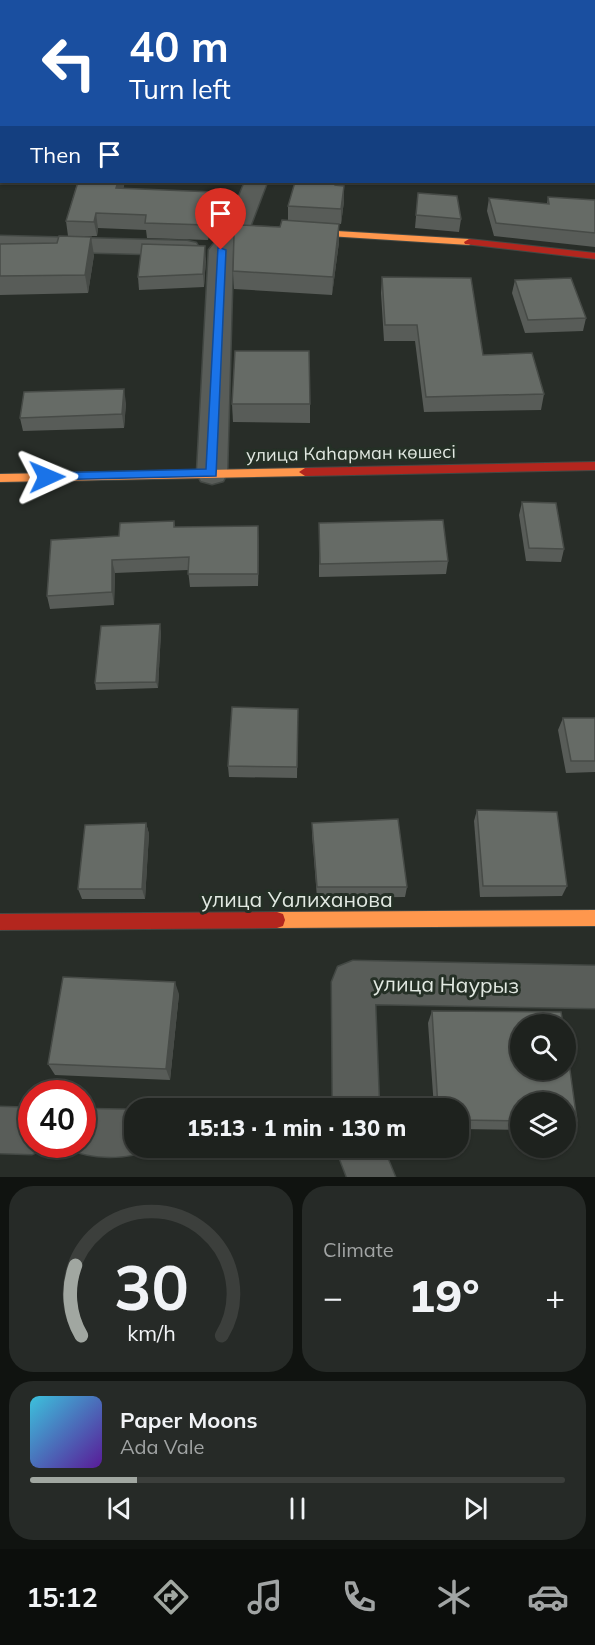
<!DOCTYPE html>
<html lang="en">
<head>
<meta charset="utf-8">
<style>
	body { margin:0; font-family:Mulish,sans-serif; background:#262a27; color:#f1f3f6; height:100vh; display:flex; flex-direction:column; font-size:22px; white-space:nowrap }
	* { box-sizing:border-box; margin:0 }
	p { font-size:20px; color:#a1a4a4 }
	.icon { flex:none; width:33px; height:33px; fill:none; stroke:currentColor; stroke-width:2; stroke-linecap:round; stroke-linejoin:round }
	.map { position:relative; height:1177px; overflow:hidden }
	.panel { display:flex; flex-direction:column; gap:9px; padding:9px; background:#101310; flex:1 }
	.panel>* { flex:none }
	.hud { position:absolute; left:0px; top:0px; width:596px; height:183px; box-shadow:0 2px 4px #0004,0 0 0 2px #3c3f3c; background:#1a4fa0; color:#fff; overflow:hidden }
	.fabs { position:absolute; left:510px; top:1014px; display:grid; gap:12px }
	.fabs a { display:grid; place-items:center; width:66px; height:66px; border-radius:50%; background:#1e221e; box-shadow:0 2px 4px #0004,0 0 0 2px #3c3f3c; font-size:30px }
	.speed { position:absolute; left:18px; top:1080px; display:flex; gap:12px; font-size:30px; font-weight:700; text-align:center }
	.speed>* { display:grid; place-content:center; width:78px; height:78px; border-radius:50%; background:#1e221e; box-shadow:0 2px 4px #0004,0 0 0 2px #3c3f3c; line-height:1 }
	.speed .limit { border:9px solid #d22; background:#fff; color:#111 }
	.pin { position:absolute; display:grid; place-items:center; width:51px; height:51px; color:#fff; margin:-62px -26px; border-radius:50% 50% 50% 0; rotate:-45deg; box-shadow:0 0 6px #0007 }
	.pin .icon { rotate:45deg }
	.me { position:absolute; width:66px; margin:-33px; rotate:89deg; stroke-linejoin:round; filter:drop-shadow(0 0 4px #0008) }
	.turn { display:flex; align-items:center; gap:21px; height:126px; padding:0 30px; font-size:27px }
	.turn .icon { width:78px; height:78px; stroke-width:2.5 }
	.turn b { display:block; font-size:42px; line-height:51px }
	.then { display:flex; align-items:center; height:57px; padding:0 30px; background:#0003; gap:12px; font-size:22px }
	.big { font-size:45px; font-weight:800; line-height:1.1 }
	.panel .tile { flex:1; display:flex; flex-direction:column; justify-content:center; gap:9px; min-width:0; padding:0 21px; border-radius:24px; background:#262a27 }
	.panel .dial { align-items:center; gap:0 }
	.dial svg { height:156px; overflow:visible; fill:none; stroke:#3c3f3c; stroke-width:7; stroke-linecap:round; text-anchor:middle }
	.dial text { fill:#f1f3f6; stroke:none }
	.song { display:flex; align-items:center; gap:18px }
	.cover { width:72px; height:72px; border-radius:9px; background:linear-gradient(135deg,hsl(190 70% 55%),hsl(270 70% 35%)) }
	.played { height:6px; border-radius:3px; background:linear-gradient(90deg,#a1a7a1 20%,#3c3f3c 20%) }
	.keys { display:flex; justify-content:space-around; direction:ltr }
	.heat { display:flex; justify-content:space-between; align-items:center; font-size:33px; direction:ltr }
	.panel .tiles { flex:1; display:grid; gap:9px; grid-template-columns:1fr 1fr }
	.tile:last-child { grid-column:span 2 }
	.trip { position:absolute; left:124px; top:1098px; width:345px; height:60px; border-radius:24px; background:#1e221e; box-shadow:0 2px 4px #0004,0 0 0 2px #3c3f3c; font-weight:800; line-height:60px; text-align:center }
	.tab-bar { display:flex; height:96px; justify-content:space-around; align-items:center; background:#0c0e0c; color:#a1a4a4 }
	.tab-bar .icon { width:42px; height:42px }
	.tab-bar .current { color:#a1a7a1 }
	.tab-bar b { font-size:27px; color:#f1f3f6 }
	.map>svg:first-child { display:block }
</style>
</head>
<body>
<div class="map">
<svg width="595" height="1177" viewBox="0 0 595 1177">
	<rect width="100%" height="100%" fill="#282d28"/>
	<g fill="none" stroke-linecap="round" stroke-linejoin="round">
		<g stroke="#434844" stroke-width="3">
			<g id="street">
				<path d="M327 0H345L326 2Z"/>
				<rect x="0" y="19" width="2" height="12"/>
				<path d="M0 129 2 130V143H0Z"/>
				<path d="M245 182H267L248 232 233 251 227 473 223 481 212 484 201 481 197 473 209 250 225 230Z"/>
				<path d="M0 236 187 241 196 243 199 248 196 253 187 255 0 250Z"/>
				<path d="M353 961 595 966V1008L375 1004 379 1108H333L332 982 338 967Z"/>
				<path d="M0 1107 32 1108V1144H50L48 1147 32 1154 0 1153Z"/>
				<path d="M82 1109 135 1110V1148H152L151 1149C126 1160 91 1159 66 1148L64 1144H82Z"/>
				<path d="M336 1148H383L395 1177H347Z"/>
			</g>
		</g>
		<g stroke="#434844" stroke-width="2">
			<g id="fast">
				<path d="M354 0 370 2H355Z"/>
				<rect x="594" y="49" width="1" height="4"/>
			</g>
		</g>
		<g stroke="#434844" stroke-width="2">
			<g id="slow">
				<path d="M238 225 469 239 474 242 469 245 235 230 233 228Z"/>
				<path d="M305 468 311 472 305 476 0 482V474Z"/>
				<path d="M595 910V926L277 928 271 926 269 920 271 914 277 912Z"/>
			</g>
		</g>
		<g stroke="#434844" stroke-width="2">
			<g id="jam">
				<path d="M290 0 306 2H291Z"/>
				<path d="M469 239 595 253V259L465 244 464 242Z"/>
				<path d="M595 462V470L305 476 299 472 305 468Z"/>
				<path d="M277 912 283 914 285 920 283 926 277 928 0 930V914Z"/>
			</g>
		</g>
		<use href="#street" fill="#595d59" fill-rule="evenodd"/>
		<use href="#fast" fill="#63d668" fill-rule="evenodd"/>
		<use href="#slow" fill="#ff974d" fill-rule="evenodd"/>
		<use href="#jam" fill="#b3261e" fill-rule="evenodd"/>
	</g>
	<g fill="#585c58">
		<path d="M594 85H595V130L594 129Z"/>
		<path d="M35 182H125L123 189 214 192 215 207 208 240 147 238 146 230 98 228 97 236H68L66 221 77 184Z"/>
		<path d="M336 185 344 186V201L341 224H339V242L332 295 234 289 233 271 288 220V206Z"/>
		<path d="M418 193 461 219 459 232 415 228Z"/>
		<path d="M548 197 595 200V247L494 236 487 211 489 198 547 204Z"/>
		<path d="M57 243 94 255 88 293 0 295V244Z"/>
		<path d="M206 259 204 287 139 290 138 277Z"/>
		<path d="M382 277 483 355 544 394 541 410 424 412 415 341H384L381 293Z"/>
		<path d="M515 280 586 318 583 331 525 333 512 293Z"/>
		<path d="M126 403 124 428 23 431 20 418Z"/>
		<path d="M232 404H310V423L233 422Z"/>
		<path d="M522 502 564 549 561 562 526 561 519 515Z"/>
		<path d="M174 521 175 527 259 540 258 586 190 587 188 570 115 573 114 605 50 609 47 596 119 536Z"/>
		<path d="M319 523 448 561 446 574 319 577Z"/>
		<path d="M161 631 158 688 96 690 95 683Z"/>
		<path d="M298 709 297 778 229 777 228 766Z"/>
		<path d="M563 718H595V772L566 773 558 730Z"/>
		<path d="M477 810 567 886 562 896 480 897 474 821Z"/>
		<path d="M146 823 149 834 145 899H82L78 889Z"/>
		<path d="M312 823 407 887 405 897 317 898 312 834Z"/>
		<path d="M179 994 170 1080 55 1075 48 1064Z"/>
		<path d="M432 1011 561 1012 563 1024H520V1070H566V1041L577 1121 569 1131H566V1102H520V1130L459 1129V1108H434L428 1023Z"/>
	</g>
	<g fill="#474b47">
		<path d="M102 0H112L111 2H100Z"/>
		<path d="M118 182H125L118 203 116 188Z"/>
		<path d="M344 186V201L341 224V209Z"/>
		<path d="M214 192 215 207 208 240 207 225Z"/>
		<path d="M96 213 98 228 97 236 94 222Z"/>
		<path d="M339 224V242L332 295 333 277Z"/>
		<path d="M91 237 94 255 88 293 85 275Z"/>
		<path d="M205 246 206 259 204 287 203 274Z"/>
		<path d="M124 389 126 403 124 428 122 414Z"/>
		<path d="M258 526 259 540 258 586Z"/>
		<path d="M112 560 115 573 114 605 112 592Z"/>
		<path d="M160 624 161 631 158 688 156 682Z"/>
		<path d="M146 823 149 834 145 899 142 889Z"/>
		<path d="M175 982 179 994 170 1080 166 1069Z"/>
	</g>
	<g fill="#666b66" stroke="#474b47" stroke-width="1.5">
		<path d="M16 0H102L100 2H16Z"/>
		<path d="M594 85H595V117L594 116Z"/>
		<path d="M78 182H118L116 188 214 192 207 225 145 223 146 215 96 213 94 222 66 221Z"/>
		<path d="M295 182H335V185L344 186 341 209 288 206Z"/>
		<path d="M418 193 457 196 461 219 416 215Z"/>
		<path d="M548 197 595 200V233L496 223 489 198 549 204Z"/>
		<path d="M282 220 339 224 333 277 233 271 234 234 241 225 280 227Z"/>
		<path d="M59 236 91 237 85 275 0 276V244L57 243Z"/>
		<path d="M142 244 205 246 203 274 138 277Z"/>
		<path d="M382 277 471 278 483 355 532 353 544 394 426 397 417 325H385Z"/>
		<path d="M571 278 586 318 528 320 515 280Z"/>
		<path d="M235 351H309L310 404H232Z"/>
		<path d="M124 389 122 414 20 418 24 392Z"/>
		<path d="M522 502 556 503 564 549 529 548Z"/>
		<path d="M443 520 448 561 320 564 319 523Z"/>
		<path d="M174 521V527L258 526V574H188L189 557 112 560V592L47 596 51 540 119 536 120 523Z"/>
		<path d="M160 624 156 682 95 683 101 626Z"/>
		<path d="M232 707 298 709 297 767 228 766Z"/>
		<path d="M563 718H595V761H571Z"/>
		<path d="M477 810 557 812 567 886H483Z"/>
		<path d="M398 819 407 887H317L312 823Z"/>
		<path d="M146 823 142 889H78L85 825Z"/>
		<path d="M63 977 175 982 166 1069 48 1064Z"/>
		<path d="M432 1011 561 1012 563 1024H520V1070H566V1041L577 1121H566V1102H520V1121L459 1120V1108H438Z"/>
	</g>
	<path fill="#1a73e8" stroke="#114b97" stroke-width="1.5" d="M218 247 226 250 216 476 43 480 41 477 47 473 206 469Z"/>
	<g text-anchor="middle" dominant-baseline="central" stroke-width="6" stroke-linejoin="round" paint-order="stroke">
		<g font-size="18" fill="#e2e9e2" stroke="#253026">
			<text transform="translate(351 453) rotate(-1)">улица Каһарман көшесі</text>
		</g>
		<g font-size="21" fill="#e2e9e2" stroke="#253026">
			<text x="297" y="899">улица Уалиханова</text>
			<text transform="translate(446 984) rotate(1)">улица Наурыз</text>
		</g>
	</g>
</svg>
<div class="fabs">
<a><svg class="icon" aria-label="search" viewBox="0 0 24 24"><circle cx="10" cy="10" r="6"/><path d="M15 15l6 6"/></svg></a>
<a><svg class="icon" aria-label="layers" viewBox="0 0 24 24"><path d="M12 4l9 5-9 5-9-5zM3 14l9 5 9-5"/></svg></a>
</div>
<div class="speed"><div class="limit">40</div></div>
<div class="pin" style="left:221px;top:250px;background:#d93025"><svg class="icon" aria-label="arrive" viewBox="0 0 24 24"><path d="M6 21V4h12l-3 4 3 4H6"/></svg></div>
<svg class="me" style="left:47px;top:477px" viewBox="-20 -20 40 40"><path d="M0-17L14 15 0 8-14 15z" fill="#1a73e8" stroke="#fff" stroke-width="4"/></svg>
<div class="trip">15:13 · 1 min · 130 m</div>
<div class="hud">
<div class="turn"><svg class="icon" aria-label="left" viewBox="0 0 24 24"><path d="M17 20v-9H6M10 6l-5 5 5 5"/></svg><div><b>40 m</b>Turn left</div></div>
<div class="then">Then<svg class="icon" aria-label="arrive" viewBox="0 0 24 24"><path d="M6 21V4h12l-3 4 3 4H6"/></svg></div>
</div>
</div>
<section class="panel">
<div class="tiles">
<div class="tile dial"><svg viewBox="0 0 100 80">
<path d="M14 69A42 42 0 1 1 86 69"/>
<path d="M14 69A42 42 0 0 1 11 33" stroke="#a1a7a1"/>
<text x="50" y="56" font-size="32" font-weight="700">30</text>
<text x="50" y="72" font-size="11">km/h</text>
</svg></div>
<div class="tile"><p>Climate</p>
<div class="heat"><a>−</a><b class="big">19°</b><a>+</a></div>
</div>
<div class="tile">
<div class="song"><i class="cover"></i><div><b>Paper Moons</b><p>Ada Vale</p></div></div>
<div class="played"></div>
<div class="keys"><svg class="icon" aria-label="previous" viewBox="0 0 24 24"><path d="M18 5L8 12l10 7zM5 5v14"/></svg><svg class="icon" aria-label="pause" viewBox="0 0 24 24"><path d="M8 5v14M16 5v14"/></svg><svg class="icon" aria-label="next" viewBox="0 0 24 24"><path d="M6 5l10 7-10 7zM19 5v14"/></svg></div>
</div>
</div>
</section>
<nav class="tab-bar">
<b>15:12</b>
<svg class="icon current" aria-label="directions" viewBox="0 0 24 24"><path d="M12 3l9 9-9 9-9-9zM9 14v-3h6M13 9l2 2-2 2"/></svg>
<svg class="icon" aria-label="music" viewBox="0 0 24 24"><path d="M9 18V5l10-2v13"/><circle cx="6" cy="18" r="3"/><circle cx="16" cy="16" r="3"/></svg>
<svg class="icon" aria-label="phone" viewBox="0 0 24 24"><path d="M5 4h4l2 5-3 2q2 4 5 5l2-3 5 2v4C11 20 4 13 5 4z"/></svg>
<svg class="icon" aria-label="climate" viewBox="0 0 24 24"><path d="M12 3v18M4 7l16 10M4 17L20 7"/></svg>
<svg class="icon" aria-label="car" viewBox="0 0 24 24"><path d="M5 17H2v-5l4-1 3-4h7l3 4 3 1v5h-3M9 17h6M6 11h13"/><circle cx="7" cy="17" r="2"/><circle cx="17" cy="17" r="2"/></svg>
</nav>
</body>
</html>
